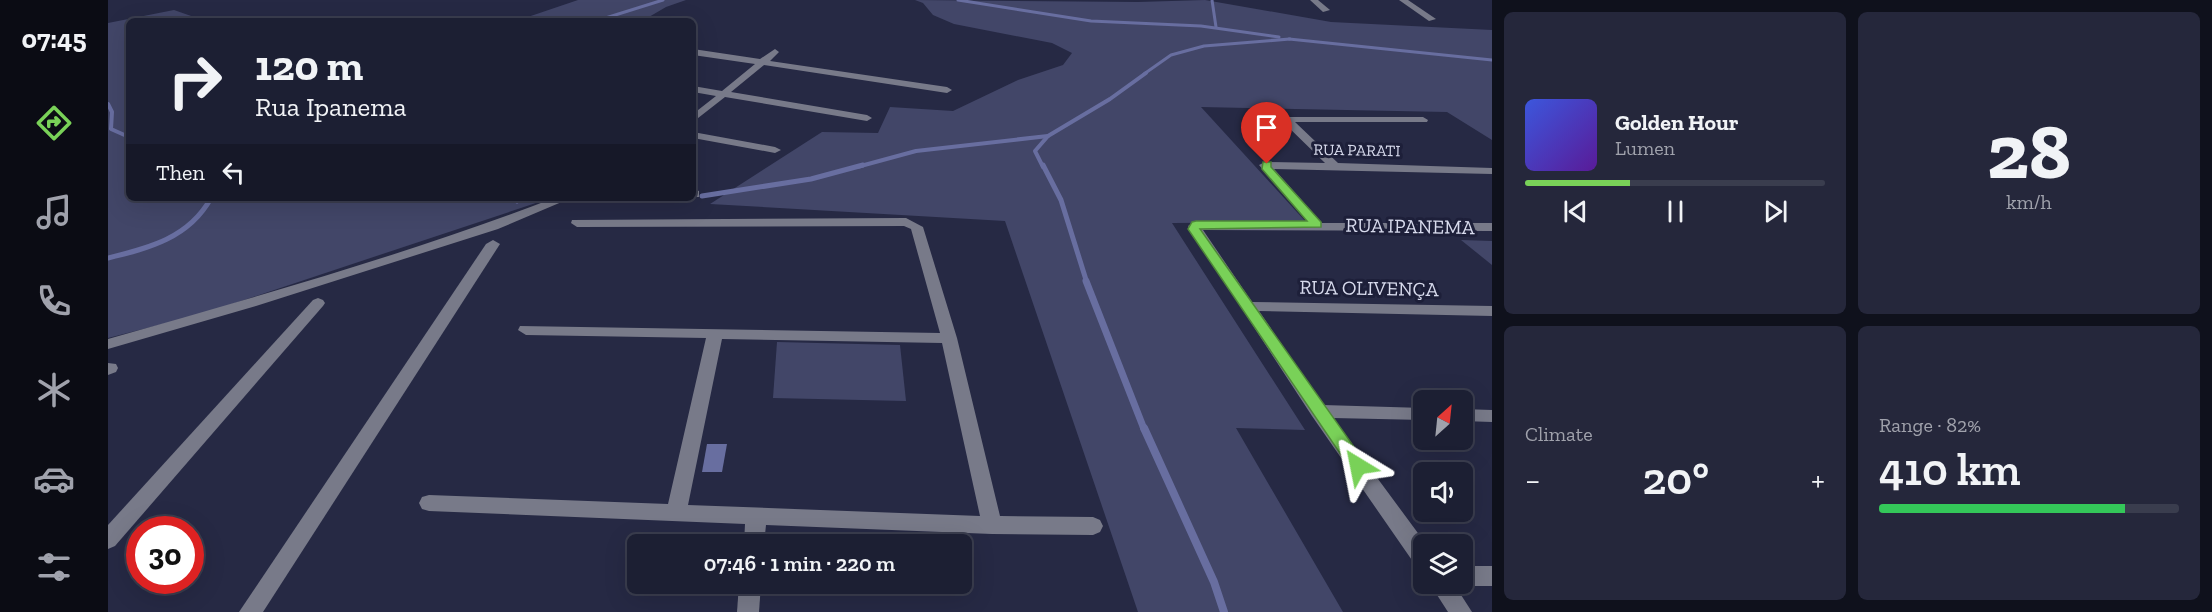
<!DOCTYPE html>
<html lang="en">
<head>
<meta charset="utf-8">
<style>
	body { margin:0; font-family:"Zilla Slab",serif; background:#25273b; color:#f1f3f6; height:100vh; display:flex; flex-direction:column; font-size:22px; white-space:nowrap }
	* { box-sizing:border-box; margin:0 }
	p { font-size:20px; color:#a0a2ac }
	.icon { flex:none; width:33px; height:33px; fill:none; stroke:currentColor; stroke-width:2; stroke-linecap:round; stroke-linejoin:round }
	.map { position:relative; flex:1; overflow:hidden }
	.panel { display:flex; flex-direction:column; gap:12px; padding:12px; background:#0f111c; width:720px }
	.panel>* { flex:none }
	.top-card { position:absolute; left:18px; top:18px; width:570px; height:183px; border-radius:9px; box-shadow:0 6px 24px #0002,0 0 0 2px #3a3d4e; background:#1c1f33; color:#f1f3f6; overflow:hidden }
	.needle { width:39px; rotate:27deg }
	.tools { position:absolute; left:1305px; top:390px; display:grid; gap:12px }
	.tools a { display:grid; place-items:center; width:60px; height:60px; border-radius:9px; background:#1c1f33; box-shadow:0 6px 24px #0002,0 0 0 2px #3a3d4e; font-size:30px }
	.speed { position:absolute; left:18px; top:516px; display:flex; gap:12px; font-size:30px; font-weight:700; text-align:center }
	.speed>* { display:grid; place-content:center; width:78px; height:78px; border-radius:50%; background:#1c1f33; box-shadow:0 6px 24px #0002,0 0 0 2px #3a3d4e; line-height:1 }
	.speed .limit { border:9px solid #d22; background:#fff; color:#111 }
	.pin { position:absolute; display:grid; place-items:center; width:51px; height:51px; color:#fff; margin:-62px -26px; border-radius:50% 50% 50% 0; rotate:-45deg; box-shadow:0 0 6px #0007 }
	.pin .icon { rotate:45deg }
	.me { position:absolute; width:66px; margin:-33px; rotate:325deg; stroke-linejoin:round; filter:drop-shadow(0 0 4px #0008) }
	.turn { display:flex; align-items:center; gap:21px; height:126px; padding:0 30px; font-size:27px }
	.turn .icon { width:78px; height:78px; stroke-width:2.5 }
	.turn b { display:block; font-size:42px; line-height:51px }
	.then { display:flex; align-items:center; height:57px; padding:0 30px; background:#0003; gap:12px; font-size:22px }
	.big { font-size:45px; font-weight:600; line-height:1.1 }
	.panel .widget { flex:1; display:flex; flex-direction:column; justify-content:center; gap:9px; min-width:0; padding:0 21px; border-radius:9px; background:#25273b }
	.panel .dial { align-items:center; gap:0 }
	.dial b { font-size:78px; line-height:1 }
	.song { display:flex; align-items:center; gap:18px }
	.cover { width:72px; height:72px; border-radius:9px; background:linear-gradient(135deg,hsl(230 70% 55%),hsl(270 70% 35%)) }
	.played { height:6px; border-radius:3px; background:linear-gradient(90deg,#79d158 35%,#3a3d4e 35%) }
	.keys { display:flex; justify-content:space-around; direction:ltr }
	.heat { display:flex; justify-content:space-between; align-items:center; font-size:33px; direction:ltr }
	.charge { height:9px; border-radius:4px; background:linear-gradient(90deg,#34c759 82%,#3a3d4e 0) }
	.panel .tiles { flex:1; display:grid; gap:12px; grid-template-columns:repeat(2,1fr) }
	.trip { position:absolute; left:519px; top:534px; width:345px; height:60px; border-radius:9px; background:#1c1f33; box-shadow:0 6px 24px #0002,0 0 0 2px #3a3d4e; font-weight:600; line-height:60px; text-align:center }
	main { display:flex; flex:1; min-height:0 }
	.dock { display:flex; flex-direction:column; width:108px; justify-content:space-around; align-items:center; background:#0b0c14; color:#a0a2ac }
	.dock .icon { width:42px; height:42px }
	.dock .current { color:#79d158 }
	.dock b { font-size:27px; color:#f1f3f6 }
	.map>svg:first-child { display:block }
</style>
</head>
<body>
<main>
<nav class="dock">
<b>07:45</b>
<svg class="icon current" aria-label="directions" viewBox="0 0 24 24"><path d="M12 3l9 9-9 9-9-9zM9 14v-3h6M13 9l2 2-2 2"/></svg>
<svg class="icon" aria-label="music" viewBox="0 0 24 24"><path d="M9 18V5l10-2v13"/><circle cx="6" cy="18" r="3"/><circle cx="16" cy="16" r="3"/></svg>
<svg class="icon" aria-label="phone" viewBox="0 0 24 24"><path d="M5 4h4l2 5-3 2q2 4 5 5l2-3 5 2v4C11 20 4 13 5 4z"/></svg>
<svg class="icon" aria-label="climate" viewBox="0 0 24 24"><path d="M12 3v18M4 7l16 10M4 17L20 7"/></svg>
<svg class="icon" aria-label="car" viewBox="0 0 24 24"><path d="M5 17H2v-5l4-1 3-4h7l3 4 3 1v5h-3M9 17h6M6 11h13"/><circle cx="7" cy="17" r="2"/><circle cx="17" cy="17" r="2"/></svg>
<svg class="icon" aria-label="filters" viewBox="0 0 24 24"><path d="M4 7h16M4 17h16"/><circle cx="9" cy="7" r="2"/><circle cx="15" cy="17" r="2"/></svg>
</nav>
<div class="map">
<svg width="1384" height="612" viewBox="0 0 1384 612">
	<rect width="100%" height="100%" fill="#262944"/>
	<g fill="#424668">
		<path d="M470 0H578L558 7 534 21H408Z"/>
		<path d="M807 0 1030 2 1097 0 1223 22 1384 30V140L1339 112 1093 107 1198 222 1064 223 1197 430 1128 428 1235 612H1030L897 221 602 204 714 132 770 133 782 107 845 111 910 80 955 65 964 53 944 43 846 24 825 15 815 3Z"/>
		<path d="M66 10 86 17 87 21H21V198H443L94 314 0 338V23Z"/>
		<path d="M1353 240 1384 241V265Z"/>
		<path d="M669 342 792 345 798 401 665 398Z"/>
	</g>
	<path fill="#686ea0" d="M599 444H619L614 472H594Z"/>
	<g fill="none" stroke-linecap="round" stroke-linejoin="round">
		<g stroke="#686ea0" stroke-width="3">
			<path d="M850 0 983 21 1093 26 1171 37"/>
			<path d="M1104 0 1108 27"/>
			<path d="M488 21 555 0"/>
			<path d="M1181 39 1384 60"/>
			<path d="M1036 74 1063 55 1096 46 1182 39"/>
		</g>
		<g stroke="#686ea0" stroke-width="4">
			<path d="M0 104 4 112 3 129 21 137"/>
			<path d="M749 167 808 151 940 136"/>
			<path d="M935 167 927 151 940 136 1002 99 1038 73"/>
		</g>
		<g stroke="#686ea0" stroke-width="5">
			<path d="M935 165 953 200 979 283"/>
			<path d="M594 196 703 179 755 165"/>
			<path d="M405 198 409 201"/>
			<path d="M0 258C41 248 81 238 103 198"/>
		</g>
		<path stroke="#686ea0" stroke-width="7" d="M978 281 1036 429"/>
		<path stroke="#686ea0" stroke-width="8" d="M1036 428 1106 582 1116 612"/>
		<g fill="#787a89" fill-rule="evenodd">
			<path d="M1202 0H1210L1222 10 1215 12Z"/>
			<path d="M1291 0H1300L1328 19 1321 21Z"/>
			<path d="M585 49 652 59 667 49 671 52 662 61 839 87 844 90 839 93 656 65 623 92 759 115 764 118 759 121 617 97 585 122V114L608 96 585 92V86L614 91 647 64 585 55Z"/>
			<path d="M1174 117H1315L1320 120 1319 122H1187L1230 163 1384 168V174L1166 169 1214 223H1384V231L1095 230 1144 302 1384 306V316L1151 311 1215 405 1316 408V420L1225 418 1318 544H1316V568L1308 566 1204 416 1080 226 1086 222H1200L1151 165 1157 162 1217 163 1174 121Z"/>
			<path d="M585 132 667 147 673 150 667 153 585 138Z"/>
			<path d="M585 189 591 191V197H585Z"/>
			<path d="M446 198H463L390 229 148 306 0 349V339C150 296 301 254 446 198Z"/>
			<path d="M798 218 815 227 849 338 892 516 985 517 992 520 995 526 992 532 985 535 884 534 658 525 656 544H636L637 524 321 511 314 509 311 503 314 497 321 495 560 504 598 338 418 335 410 330 412 326 832 333 803 229 796 226 469 227 463 223 464 220ZM614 339 834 343 872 516 580 505Z"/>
			<path d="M385 240 392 244 155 612H131L378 244Z"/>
			<path d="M210 298 215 300 217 303 215 306 7 546 0 549V525L205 300Z"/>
			<path d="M0 363 8 364 10 368 8 372 0 375Z"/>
			<path d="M1354 409 1384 410V422L1354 421Z"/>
			<path d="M1354 566H1384V586H1354L1348 584H1354Z"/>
			<path d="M631 584H653L651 612H629Z"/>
			<path d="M1322 584H1346L1364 612H1340Z"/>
		</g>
	</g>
	<path fill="#79d158" stroke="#4f8839" stroke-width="1.5" d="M1155 162H1163V167L1213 222V227L1092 229 1256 461 1258 466 1256 471H1244L1080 229 1084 222 1088 221H1199L1154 169Z"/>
	<g text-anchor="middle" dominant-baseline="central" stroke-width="6" stroke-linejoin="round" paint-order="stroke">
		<g font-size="16" fill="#d7daec" stroke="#1d1f39">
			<text transform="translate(1249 150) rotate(1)">RUA PARATI</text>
		</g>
		<g font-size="20" fill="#d7daec" stroke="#1d1f39">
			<text transform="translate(1302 226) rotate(1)">RUA IPANEMA</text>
			<text transform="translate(1261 288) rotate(1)">RUA OLIVENÇA</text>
		</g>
	</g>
</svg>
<div class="tools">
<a><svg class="needle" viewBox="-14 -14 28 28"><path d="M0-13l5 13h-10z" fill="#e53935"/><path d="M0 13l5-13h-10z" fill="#a0a2ac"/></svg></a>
<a><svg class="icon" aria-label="sound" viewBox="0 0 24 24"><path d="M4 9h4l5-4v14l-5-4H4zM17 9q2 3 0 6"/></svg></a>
<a><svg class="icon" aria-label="layers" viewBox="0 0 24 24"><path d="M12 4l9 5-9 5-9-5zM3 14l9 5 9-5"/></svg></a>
</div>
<div class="speed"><div class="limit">30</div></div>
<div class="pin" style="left:1159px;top:164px;background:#d93025"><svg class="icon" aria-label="arrive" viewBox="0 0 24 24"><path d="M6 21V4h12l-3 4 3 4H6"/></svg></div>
<svg class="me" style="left:1250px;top:466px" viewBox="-20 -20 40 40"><path d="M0-17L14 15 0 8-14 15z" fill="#79d158" stroke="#fff" stroke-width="4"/></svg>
<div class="trip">07:46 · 1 min · 220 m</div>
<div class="top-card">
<div class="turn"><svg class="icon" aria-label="right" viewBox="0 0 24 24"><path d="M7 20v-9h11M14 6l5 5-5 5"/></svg><div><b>120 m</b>Rua Ipanema</div></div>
<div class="then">Then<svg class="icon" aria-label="left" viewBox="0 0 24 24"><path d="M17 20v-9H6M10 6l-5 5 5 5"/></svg></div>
</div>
</div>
<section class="panel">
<div class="tiles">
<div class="widget">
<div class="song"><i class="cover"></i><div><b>Golden Hour</b><p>Lumen</p></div></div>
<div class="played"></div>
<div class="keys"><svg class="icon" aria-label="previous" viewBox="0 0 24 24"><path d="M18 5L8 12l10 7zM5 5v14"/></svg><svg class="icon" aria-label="pause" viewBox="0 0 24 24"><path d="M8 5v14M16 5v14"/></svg><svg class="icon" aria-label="next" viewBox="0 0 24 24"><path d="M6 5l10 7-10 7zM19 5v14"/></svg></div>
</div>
<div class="widget dial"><b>28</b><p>km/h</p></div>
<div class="widget"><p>Climate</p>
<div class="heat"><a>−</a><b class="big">20°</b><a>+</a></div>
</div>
<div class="widget"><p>Range · 82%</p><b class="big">410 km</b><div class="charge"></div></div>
</div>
</section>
</main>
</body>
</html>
